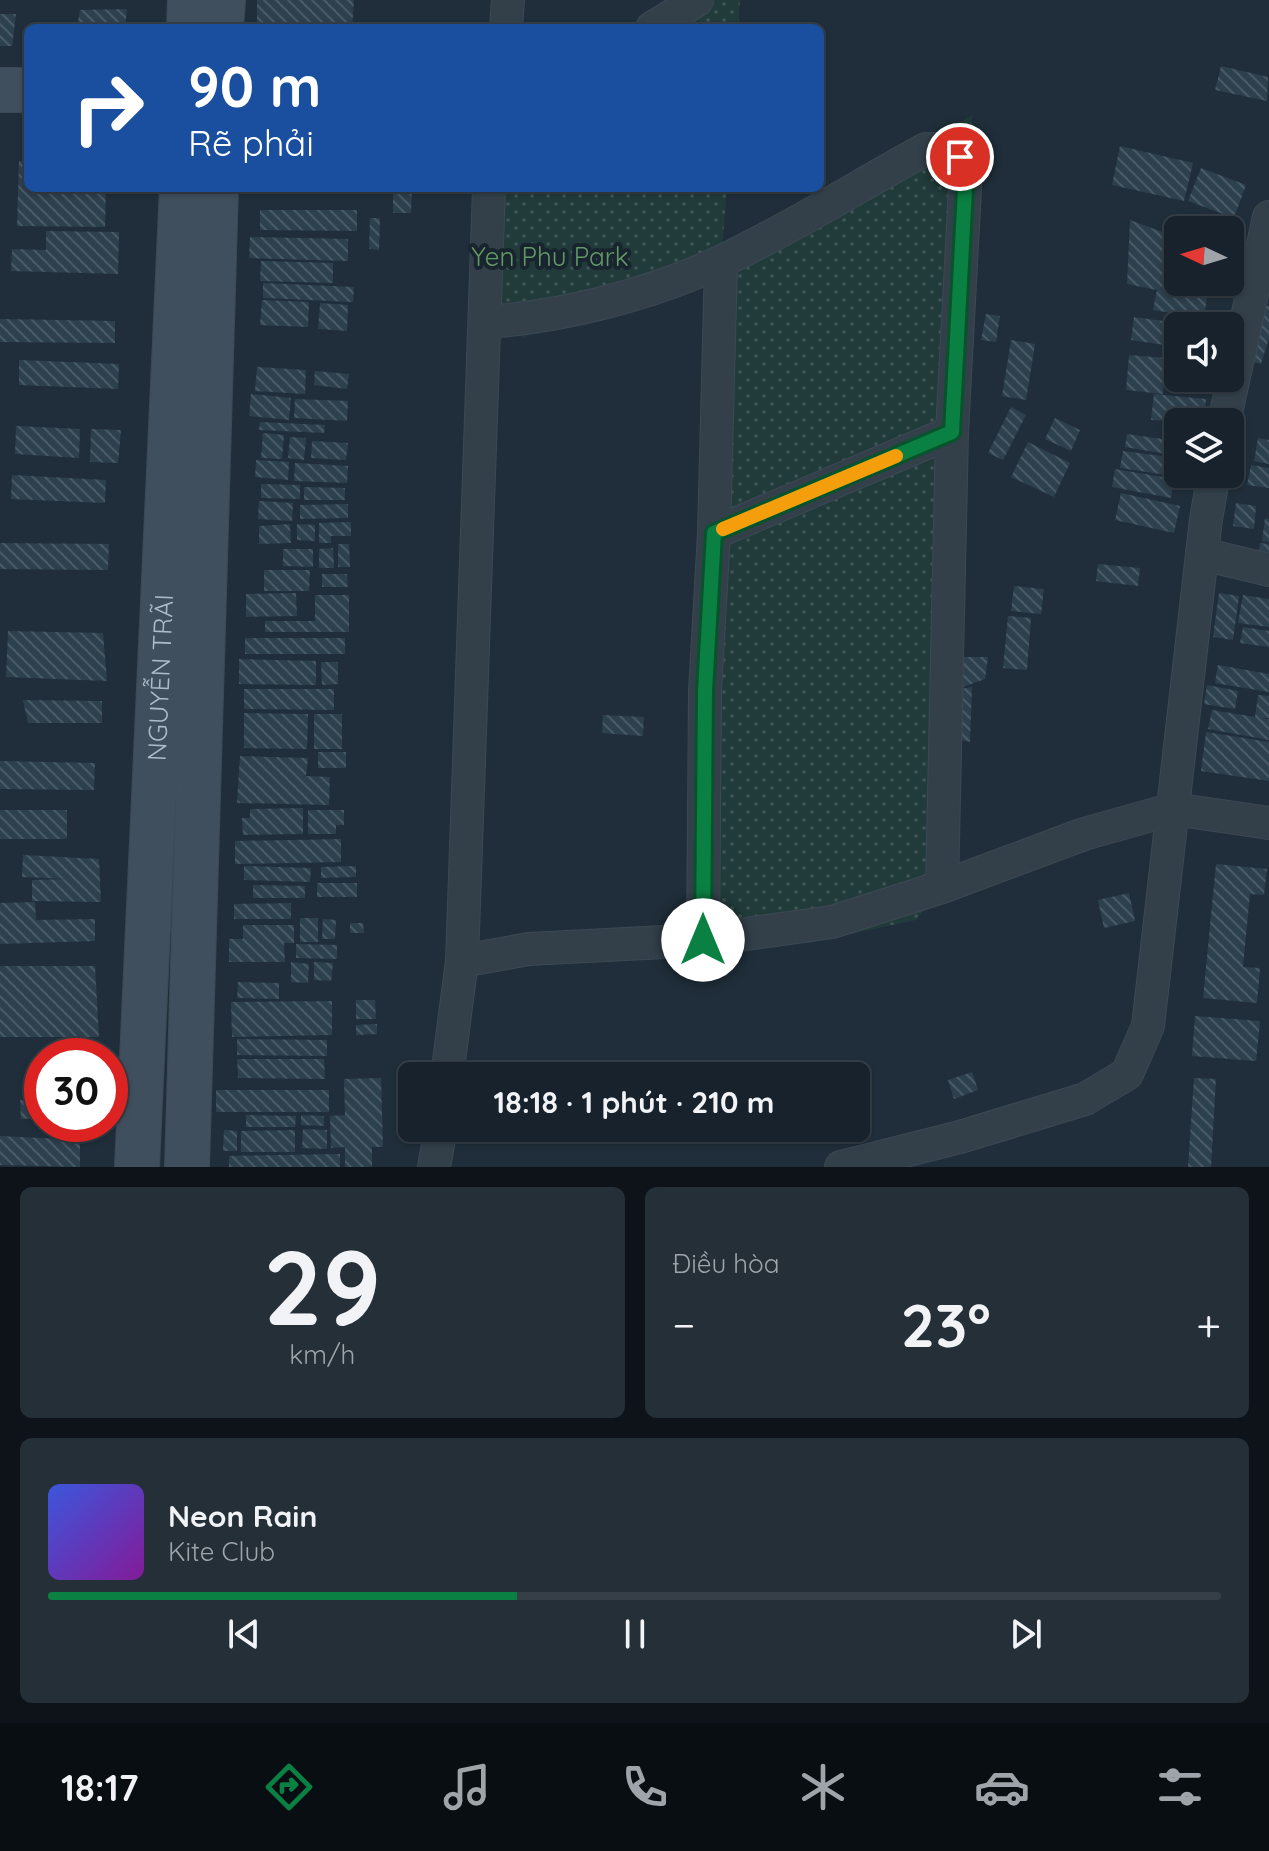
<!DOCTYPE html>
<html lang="vi">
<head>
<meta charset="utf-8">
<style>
	body { margin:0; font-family:Quicksand,sans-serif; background:#242f38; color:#f1f3f6; height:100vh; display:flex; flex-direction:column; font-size:30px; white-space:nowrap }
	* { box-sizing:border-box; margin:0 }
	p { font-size:26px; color:#9ea4a9 }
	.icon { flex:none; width:44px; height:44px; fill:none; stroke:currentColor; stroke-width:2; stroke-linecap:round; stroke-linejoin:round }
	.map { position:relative; height:1167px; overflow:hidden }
	.side { display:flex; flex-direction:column; gap:20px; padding:20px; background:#0d1318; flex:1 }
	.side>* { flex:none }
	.top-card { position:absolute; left:24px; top:24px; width:800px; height:168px; border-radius:12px; box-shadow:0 2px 6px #0004,0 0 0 2px #363f48; background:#1a4fa0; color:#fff; overflow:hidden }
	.needle { width:52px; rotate:274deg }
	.controls { position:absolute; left:1164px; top:216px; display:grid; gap:16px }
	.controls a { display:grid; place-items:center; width:80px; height:80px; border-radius:12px; background:#17222c; box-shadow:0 2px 6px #0004,0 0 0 2px #363f48; font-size:40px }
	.speed { position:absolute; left:24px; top:1038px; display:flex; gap:16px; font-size:40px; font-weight:700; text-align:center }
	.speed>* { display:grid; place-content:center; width:104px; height:104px; border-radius:50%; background:#17222c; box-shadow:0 2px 6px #0004,0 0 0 2px #363f48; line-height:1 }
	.speed .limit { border:12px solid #d22; background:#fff; color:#111 }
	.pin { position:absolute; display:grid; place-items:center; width:68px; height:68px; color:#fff; margin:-34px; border:4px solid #fff; border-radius:50%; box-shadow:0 2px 8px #0007 }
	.me { position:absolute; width:88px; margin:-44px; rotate:0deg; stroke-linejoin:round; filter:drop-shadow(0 0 6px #0008) }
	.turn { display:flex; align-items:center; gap:28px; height:168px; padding:0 32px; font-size:36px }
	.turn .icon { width:104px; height:104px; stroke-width:2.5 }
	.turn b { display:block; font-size:56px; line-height:68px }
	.big { font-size:60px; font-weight:800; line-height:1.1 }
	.side .tile { flex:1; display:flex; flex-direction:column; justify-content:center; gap:12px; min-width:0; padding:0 28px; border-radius:12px; background:#242f38 }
	.side .dial { align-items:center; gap:0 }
	.dial b { font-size:104px; line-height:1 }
	.song { display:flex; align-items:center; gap:24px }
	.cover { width:96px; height:96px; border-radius:12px; background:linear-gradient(135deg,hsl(230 70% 55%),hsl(290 70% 35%)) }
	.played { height:8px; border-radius:4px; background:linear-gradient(90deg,#0b8043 40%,#363f48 40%) }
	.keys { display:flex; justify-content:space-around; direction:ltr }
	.heat { display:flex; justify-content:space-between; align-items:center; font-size:44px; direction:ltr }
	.side .tiles { flex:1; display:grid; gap:20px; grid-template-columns:1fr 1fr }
	.tile:last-child { grid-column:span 2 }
	.trip { position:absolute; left:398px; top:1062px; width:472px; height:80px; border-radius:12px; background:#17222c; box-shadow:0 2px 6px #0004,0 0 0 2px #363f48; font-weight:800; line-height:80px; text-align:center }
	.tabs { display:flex; height:128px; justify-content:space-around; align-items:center; background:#090e12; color:#9ea4a9 }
	.tabs .icon { width:56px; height:56px }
	.tabs .on { color:#0b8043 }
	.tabs b { font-size:36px; color:#f1f3f6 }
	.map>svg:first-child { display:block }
</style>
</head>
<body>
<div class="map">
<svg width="1269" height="1167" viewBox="0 0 1269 1167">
	<defs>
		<pattern id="park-dots" width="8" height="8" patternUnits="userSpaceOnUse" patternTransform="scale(2)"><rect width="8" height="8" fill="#213b3a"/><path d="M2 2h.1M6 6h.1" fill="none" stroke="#3f5555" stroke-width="1.8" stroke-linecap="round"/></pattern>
		<pattern id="building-back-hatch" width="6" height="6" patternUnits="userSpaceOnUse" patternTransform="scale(2)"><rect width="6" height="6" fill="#2d404e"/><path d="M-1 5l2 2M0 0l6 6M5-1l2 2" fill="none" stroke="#495a66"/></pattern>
	</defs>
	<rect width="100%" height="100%" fill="#1f2e3a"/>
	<g fill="url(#park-dots)">
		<path d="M701 0H740L738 28H663Z"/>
		<path d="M972 115 965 207 942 887 916 920 808 943 703 940 721 266 523 337 486 322 478 188H727L721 261 795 224Z"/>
	</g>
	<g fill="url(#building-back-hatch)">
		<path d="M257 0H354L352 28H257Z"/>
		<path d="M127 9 125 28H77L80 10Z"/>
		<path d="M0 14H16L12 46H0Z"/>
		<path d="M1221 66 1268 77 1267 101 1215 90Z"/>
		<path d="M1120 146 1193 163 1184 201 1112 185Z"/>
		<path d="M19 161H28V188H106L105 227 17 226Z"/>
		<path d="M1201 168 1246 185 1234 218 1188 201Z"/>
		<path d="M254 188H356V194L254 193Z"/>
		<path d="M393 188H412L411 213H393Z"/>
		<path d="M260 210H357V231L260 230Z"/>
		<path d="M370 218H380L379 250 369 249Z"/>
		<path d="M1130 220 1178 238V282H1209L1204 318 1153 310 1157 290 1127 284Z"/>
		<path d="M46 231 119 232 118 274 11 271 12 249 46 250Z"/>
		<path d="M250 237 348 239V261L249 258Z"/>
		<path d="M261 261 333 263V283L260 281Z"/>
		<path d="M263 283 354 287 353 302 263 298Z"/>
		<path d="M262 300 309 302 308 327 260 325Z"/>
		<path d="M320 303 348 305 347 331 318 329Z"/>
		<path d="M1256 303 1269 306V338L1261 364 1241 359Z"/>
		<path d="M986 314 1000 316 996 342 981 340Z"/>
		<path d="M1134 317 1185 324 1178 326V347L1131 340Z"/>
		<path d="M0 319 115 321V343L0 342Z"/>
		<path d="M1011 340 1035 344 1026 400 1002 396Z"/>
		<path d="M1129 355 1166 358 1163 394 1126 390Z"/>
		<path d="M19 360 119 364 118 389 19 385Z"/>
		<path d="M257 367 306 370 305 394 255 391Z"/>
		<path d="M315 371 349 374 347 389 314 385Z"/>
		<path d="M251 394 291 398 289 420 249 416Z"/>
		<path d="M1154 394 1206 399 1204 422 1151 420Z"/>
		<path d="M295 399 348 401 347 421 294 418Z"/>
		<path d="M1011 407 1026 415 1003 460 988 453Z"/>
		<path d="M1055 418 1080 430 1071 451 1045 439Z"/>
		<path d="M260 422 325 425 324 433 259 430Z"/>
		<path d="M16 426 80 429 79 458 15 454Z"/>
		<path d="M91 429 121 430 118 463 90 462Z"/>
		<path d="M263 433 284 435 282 459 261 458Z"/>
		<path d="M1127 434 1169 440 1167 454 1125 447Z"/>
		<path d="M290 437 306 438 304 460 288 458Z"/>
		<path d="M1258 438 1269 440V464L1254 461Z"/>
		<path d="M312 441 348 443 346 460 311 458Z"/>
		<path d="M1028 442 1070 463 1054 497 1011 477Z"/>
		<path d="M1123 451 1177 458 1174 476 1120 468Z"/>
		<path d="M256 460 289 462 288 480 255 477Z"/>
		<path d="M295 463 348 466 347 483 294 481Z"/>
		<path d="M1251 465 1269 468V488L1247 485Z"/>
		<path d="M1115 469 1174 479 1171 498 1112 487Z"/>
		<path d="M12 475 106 480 105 503 11 499Z"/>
		<path d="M261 484 300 485V499L261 498Z"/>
		<path d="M304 487 345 488V500H304Z"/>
		<path d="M1121 493 1180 506 1174 533 1115 520Z"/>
		<path d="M259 501 293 503 292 521 258 519Z"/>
		<path d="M1236 503 1256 506 1254 529 1233 526Z"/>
		<path d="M348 504V518L300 519V505Z"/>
		<path d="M1265 518 1269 519V542L1262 541Z"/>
		<path d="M351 522V536H331V543H319V523Z"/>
		<path d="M290 524 291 543 259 544V526Z"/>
		<path d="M297 524 315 525V541L297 540Z"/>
		<path d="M0 543 109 544 108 570 0 569Z"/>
		<path d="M1260 543 1269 544V569L1256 566Z"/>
		<path d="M338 544H349L350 567H338Z"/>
		<path d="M333 548 334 568H319V549Z"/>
		<path d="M283 549H313V567L283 566Z"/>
		<path d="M1098 564 1140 568 1138 586 1096 581Z"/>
		<path d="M264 570H310L309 591H264Z"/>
		<path d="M322 574H347L348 587H322Z"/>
		<path d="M1014 586 1044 589 1041 614 1011 611Z"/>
		<path d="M296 593 297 616 246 617V594Z"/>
		<path d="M1219 593 1239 596 1233 640 1213 637Z"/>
		<path d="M315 595H349V632H265V621H315Z"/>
		<path d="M1243 595 1269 599V627L1238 623Z"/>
		<path d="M1008 616 1031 618 1027 670 1003 668Z"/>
		<path d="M1243 627 1269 631V647L1240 643Z"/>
		<path d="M8 631 103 633 107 681 6 677Z"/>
		<rect x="245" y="638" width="100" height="16"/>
		<path d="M962 657H988L985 679 955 690 972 687 970 742 952 738 955 690Z"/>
		<path d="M239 659 316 661V685L239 684Z"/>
		<path d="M321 662H338V684L322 685Z"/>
		<path d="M1218 665 1269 674V692L1215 683Z"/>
		<path d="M1207 685 1238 691 1235 709 1204 704Z"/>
		<path d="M244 689H334V710L244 709Z"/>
		<path d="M1258 695 1269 696V718H1259L1269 719V740L1208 729 1212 710 1255 717Z"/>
		<path d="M23 700 102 701V723H28Z"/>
		<path d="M244 713 308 714 307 749 244 748Z"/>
		<rect x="314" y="714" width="28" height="35"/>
		<path d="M603 715 644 717 643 736 602 733Z"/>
		<path d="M1206 732 1269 742V781L1201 771Z"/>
		<rect x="318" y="752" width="28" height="16"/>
		<path d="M240 756 308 758 306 776 330 777 329 805 237 803Z"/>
		<path d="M0 761 95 763 94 790 0 789Z"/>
		<path d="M303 808V834L243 835 242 818H250V809Z"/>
		<rect x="0" y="810" width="67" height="29"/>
		<path d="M308 810H344V825H336V834H308Z"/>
		<path d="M341 839V862L235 864V841Z"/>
		<path d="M23 855 99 859 101 902 32 901V880L69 879 22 877Z"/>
		<path d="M1216 864 1267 869 1264 895 1250 894 1243 967 1260 968 1257 1003 1203 998Z"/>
		<path d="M244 866 311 868 310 882 244 880Z"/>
		<path d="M356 866V877L321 878V867Z"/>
		<rect x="317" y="883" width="40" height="14"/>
		<path d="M253 885 305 886V898H253Z"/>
		<path d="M1129 893 1135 921 1104 928 1098 900Z"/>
		<path d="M35 902 36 920 95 919V941L0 944V903Z"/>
		<path d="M291 903V919H234V904Z"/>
		<rect x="300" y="918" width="18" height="24"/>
		<path d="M323 919 336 920 335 939H322Z"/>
		<path d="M350 923H363L364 933H350Z"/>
		<path d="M243 925H294V943H284L285 962H229V939H243Z"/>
		<path d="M296 944 337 945V959L296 958Z"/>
		<path d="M291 962 309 964 308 983 291 982Z"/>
		<path d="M314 962 333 963 331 981 314 980Z"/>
		<path d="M0 966H95L99 1037H0Z"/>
		<path d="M238 982 279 983V999L237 998Z"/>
		<path d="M356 1000H375L376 1019H356Z"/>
		<path d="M332 1001V1035L232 1037 231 1002Z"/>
		<path d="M1195 1016 1260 1021 1256 1061 1192 1056Z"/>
		<path d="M377 1024V1034L356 1035V1025Z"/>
		<path d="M237 1039 327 1040V1056L237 1055Z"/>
		<path d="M237 1059H324L325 1079 238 1078Z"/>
		<path d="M972 1072 978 1090 954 1099 948 1080Z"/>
		<path d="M381 1078 383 1147H372V1167H345V1147L331 1148 330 1116 345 1115 344 1079Z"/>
		<path d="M1194 1078 1216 1079 1211 1167H1188Z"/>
		<rect x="216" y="1090" width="113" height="22"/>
		<path d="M42 1099V1118L21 1119 20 1100Z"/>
		<path d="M246 1115 296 1116 295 1127H246Z"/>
		<path d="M301 1115 324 1116V1126L301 1125Z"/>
		<path d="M303 1129 327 1130V1149L302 1148Z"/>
		<path d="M224 1130 237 1131V1151H223Z"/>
		<path d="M295 1130V1152H241V1131Z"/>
		<path d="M0 1136 80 1140V1167L0 1165Z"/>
		<path d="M340 1154V1167H229V1156Z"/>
	</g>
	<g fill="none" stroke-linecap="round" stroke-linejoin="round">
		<g stroke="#3c4954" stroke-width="34">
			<g id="street">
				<path d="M506 28 508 0"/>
				<path d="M652 28 697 0"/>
				<path d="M486 322C562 317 653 294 722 261 792 228 858 186 926 149 946 149 956 150 966 170L952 432 942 887"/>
				<path d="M1224 422 1269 217"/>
				<path d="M714 533 952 432"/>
				<path d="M1202 554 1269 570"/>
				<path d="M703 940 705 691 714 533 721 262"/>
				<path d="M462 961 529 949 703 940 832 922 942 887 1084 834 1173 809 1269 823"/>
				<path d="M447 1076 462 961 489 188"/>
				<path d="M434 1167 441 1128"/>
				<path d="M841 1167 960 1137 1085 1099 1127 1074 1148 1026 1206 519 1214 474"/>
			</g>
		</g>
		<g stroke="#3c4954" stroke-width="46">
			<g id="secondary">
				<path d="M189 28 190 0"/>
				<path d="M221 28 223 0"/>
				<path d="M0 90H28"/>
				<path id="s1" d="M137 1167 182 188"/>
				<path d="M187 1167 216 188"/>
			</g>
		</g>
		<use href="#street" stroke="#33404a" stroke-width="32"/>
		<use href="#secondary" stroke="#404f5e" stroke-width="44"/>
	</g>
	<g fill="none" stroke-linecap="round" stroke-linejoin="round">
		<g stroke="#07532c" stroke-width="20">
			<path id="route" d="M703 940 705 691 714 533 952 432 966 170 960 157"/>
		</g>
		<use href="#route" stroke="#0b8043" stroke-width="14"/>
		<path stroke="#f59e0b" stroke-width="14" d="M723 529 896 456"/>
	</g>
	<g text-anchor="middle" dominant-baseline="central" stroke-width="8" stroke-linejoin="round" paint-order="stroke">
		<g font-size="26" fill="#639967" stroke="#18252f">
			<text x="550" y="256">Yen Phu Park</text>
		</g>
		<g font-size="26" fill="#adbbc7" stroke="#18252f">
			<text stroke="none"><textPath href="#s1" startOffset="490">NGUYỄN TRÃI</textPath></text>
		</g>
	</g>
</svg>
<div class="controls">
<a><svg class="needle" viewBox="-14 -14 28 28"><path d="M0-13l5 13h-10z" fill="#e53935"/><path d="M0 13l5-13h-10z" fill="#9ea4a9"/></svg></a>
<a><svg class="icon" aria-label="sound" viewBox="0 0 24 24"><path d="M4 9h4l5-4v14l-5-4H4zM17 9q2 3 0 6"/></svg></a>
<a><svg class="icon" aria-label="layers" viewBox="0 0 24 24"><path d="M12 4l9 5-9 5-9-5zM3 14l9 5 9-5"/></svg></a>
</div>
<div class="speed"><div class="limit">30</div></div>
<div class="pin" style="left:960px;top:157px;background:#d93025"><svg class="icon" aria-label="arrive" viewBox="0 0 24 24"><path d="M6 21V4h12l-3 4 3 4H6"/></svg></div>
<svg class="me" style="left:703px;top:940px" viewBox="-20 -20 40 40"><circle r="19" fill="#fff"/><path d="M0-13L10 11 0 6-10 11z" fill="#0b8043"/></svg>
<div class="trip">18:18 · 1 phút · 210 m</div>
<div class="top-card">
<div class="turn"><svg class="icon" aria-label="right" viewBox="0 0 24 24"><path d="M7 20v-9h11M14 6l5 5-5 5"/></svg><div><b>90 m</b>Rẽ phải</div></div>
</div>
</div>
<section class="side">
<div class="tiles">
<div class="tile dial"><b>29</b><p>km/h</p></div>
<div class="tile"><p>Điều hòa</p>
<div class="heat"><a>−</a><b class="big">23°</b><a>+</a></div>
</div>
<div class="tile">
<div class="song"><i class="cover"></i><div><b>Neon Rain</b><p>Kite Club</p></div></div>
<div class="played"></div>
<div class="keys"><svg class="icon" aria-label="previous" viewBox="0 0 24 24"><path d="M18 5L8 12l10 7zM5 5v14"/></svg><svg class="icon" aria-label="pause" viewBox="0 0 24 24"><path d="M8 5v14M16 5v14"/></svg><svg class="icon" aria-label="next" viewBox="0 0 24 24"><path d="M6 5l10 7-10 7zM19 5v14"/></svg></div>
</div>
</div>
</section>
<nav class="tabs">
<b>18:17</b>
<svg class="icon on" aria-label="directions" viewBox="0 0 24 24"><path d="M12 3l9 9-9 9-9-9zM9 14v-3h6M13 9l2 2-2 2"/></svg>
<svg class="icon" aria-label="music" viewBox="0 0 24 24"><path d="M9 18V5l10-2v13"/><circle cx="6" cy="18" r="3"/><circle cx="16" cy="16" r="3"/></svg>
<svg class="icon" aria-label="phone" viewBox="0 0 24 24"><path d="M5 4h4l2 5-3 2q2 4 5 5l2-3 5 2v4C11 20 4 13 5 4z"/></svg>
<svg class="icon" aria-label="climate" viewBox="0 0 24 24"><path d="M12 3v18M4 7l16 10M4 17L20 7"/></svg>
<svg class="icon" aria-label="car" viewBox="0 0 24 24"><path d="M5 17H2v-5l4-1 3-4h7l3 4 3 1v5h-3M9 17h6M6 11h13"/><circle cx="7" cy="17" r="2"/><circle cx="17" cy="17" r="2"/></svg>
<svg class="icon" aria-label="filters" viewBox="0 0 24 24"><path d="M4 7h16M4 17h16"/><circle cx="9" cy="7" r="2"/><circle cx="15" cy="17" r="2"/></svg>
</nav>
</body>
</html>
